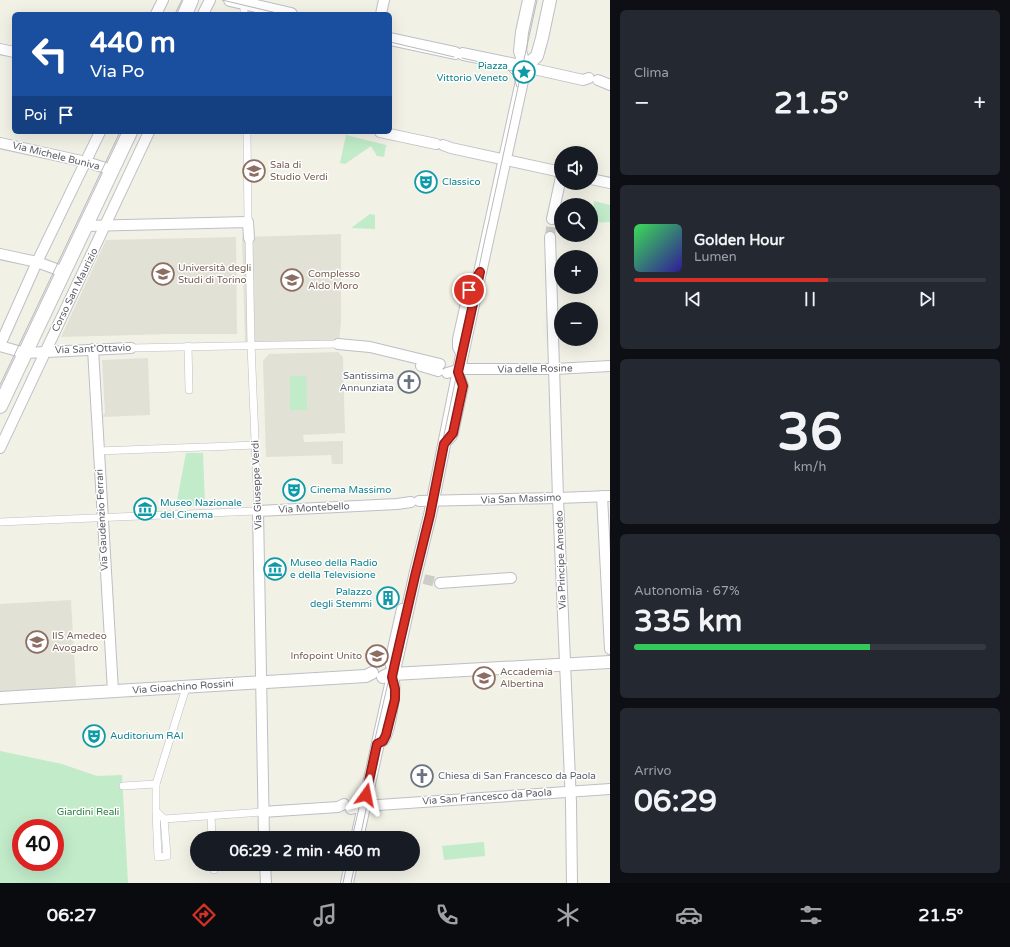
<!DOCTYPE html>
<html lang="it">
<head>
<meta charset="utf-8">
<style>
	body { margin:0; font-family:"Varela Round",sans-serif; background:#242831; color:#f1f3f6; height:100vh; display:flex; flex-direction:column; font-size:15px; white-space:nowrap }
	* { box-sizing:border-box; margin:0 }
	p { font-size:13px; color:#9ea1a6 }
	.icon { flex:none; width:22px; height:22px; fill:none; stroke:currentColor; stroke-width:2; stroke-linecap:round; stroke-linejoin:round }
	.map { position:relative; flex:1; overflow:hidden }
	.details { display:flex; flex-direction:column; gap:10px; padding:10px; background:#0d0f14; width:400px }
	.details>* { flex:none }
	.banner { position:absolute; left:12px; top:12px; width:380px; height:122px; border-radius:6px; box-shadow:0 4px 16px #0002; background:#1a4fa0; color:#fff; overflow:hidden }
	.buttons { position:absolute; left:554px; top:146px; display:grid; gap:8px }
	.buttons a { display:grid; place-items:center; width:44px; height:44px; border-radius:50%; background:#171b24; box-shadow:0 4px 16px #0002; font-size:20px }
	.speed { position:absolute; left:12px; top:819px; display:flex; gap:8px; font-size:20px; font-weight:700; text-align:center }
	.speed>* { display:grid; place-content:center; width:52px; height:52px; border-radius:50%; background:#171b24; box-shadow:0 4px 16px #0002; line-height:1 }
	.speed .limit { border:6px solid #d22; background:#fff; color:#111 }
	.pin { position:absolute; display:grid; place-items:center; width:34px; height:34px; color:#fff; margin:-17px; border:2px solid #fff; border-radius:50%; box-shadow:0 1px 4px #0007 }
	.me { position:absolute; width:44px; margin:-22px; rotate:12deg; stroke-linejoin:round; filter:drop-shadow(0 0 3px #0008) }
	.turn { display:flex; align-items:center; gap:14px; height:84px; padding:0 12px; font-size:18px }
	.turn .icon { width:52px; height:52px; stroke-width:2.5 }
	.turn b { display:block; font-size:28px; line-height:34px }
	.then { display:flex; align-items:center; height:38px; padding:0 12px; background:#0003; gap:8px; font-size:15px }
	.big { font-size:30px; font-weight:800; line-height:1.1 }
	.details .widget { flex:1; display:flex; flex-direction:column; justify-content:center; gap:6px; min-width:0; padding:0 14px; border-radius:6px; background:#242831 }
	.details .dial { align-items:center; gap:0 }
	.dial b { font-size:52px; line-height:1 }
	.song { display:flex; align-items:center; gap:12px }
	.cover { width:48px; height:48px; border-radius:6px; background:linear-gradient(135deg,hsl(130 70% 55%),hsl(250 70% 35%)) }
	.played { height:4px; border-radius:2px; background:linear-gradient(90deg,#d93025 55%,#363941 55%) }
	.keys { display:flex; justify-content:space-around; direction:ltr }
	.heat { display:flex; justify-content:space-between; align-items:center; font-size:22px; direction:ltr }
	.charge { height:6px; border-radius:3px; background:linear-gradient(90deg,#34c759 67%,#363941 0) }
	.trip { position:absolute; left:190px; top:831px; width:230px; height:40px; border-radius:20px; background:#171b24; box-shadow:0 4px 16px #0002; font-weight:800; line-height:40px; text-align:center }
	.tabs { display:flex; height:64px; justify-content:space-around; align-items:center; background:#090b0e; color:#9ea1a6 }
	.tabs .icon { width:28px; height:28px }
	.tabs .active { color:#d93025 }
	.tabs b { font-size:18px; color:#f1f3f6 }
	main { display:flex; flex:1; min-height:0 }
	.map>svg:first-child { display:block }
</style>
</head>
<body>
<main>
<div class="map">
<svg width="610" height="883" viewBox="0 0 610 883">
	<rect width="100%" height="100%" fill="#f1f1e6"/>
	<g fill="#e1e1d5">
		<path d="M341 234V323L339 342 245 343 242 237Z"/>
		<path d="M236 237 237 334H170L61 337 106 240Z"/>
		<path d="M338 352 343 357 345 433 303 435 304 442 343 441V464H332L331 455 266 457 263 361 269 354Z"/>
		<path d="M148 358 150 415 102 417 105 413 102 360Z"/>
		<path d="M71 600 76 687 0 692V604Z"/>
	</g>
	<g fill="#c1ebc9" fill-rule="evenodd">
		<path d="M346 135 386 145 384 157 377 156 371 146 345 164 340 163Z"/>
		<path d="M594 201 610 205V222L591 223Z"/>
		<path d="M370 214 375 215V229L351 228Z"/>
		<path d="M290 376H306L307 410H290Z"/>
		<path d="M186 453H203L205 505 176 506Z"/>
		<path d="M0 751 62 764 97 776 122 775 128 883H0ZM21 828H55V862H21Z"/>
		<path d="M484 842 485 856 444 860 442 846Z"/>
	</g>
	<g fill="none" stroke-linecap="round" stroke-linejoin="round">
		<g stroke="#cccdc6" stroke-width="10" stroke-dasharray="10 5" stroke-linecap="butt">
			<path d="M550 237 552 219"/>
			<path d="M424 579 440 583"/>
		</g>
		<g stroke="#bebfc6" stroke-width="8">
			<g id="pedestrian">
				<path d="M244 0V14"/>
				<path d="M247 132 248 222"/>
				<path d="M188 346 189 390"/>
				<path d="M131 348 338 344"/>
				<path d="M207 447 256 445"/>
				<path d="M98 451 204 447"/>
				<path d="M0 522 258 511 251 345 249 238"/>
				<path d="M123 786 156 784"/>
				<path d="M156 811 158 857 167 856 164 819 156 811V784L185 691"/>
				<path d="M211 816 212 838"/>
				<path d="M164 819 262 812"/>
				<path d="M214 864V870"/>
			</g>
		</g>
		<g stroke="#bebfc6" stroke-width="12">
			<g id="minor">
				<path d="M156 14 163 0"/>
				<path d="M203 14 210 0"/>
				<path d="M381 14 384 0"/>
				<path d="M0 49 14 52"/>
				<path d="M525 67 583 80 589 78"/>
				<path d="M598 80 610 85"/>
				<path d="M380 132 436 144"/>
				<path d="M0 143 86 162 112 170"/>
				<path d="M443 145 451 148 561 172"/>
				<path d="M591 179 610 183"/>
				<path d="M552 219 561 177"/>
				<path d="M85 226 248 222 249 238"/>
				<path d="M550 237 558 498 571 803 572 883"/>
				<path d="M0 254 37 262 64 272"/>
				<path d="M338 344 370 347 440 364"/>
				<path d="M0 345 37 262 100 132"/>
				<path d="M0 346 25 353 131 348"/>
				<path d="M93 349 113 691"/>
				<path d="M462 355 458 347V339L469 290 478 276"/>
				<path d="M421 366 438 371"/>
				<path d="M447 373 461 369H555L610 366"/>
				<path d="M444 444 451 437 453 433 463 386 458 373"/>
				<path d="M0 448C49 343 100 238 149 132"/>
				<path d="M602 496 610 649"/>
				<path d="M419 501 558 498 610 496"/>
				<path d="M440 583 511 578"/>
				<path d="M393 672 390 662 402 609"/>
				<path d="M377 744C377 744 382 741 383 741 390 734 396 692 394 682"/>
				<path d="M351 809 364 806 610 789"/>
				<path d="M262 812 338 807 344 804"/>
				<path d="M264 838 258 511 397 504 411 502"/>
				<path d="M265 864 266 883"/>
			</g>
		</g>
		<g stroke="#bebfc6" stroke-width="14">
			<g id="tertiary">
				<path d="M230 0 291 14"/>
				<path d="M390 39 455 53"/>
				<path d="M463 54 525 67"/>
				<path d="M525 67 537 56 542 38 550 0"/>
				<path d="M383 677 387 675 393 674 610 662"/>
				<path d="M0 698 366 676 372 673"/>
				<path d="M357 838 415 576 430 515 462 355 525 67 520 51 522 32 529 0"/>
				<path d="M347 883 351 864"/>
			</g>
		</g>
		<g stroke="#c0c2ca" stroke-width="16">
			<g id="secondary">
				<path d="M185 14 191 0"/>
				<path d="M0 406 130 132"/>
			</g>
		</g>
		<use href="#pedestrian" stroke="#fff" stroke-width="7"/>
		<use href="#minor" stroke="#fff" stroke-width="10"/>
		<use href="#tertiary" stroke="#fff" stroke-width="12"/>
		<use href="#secondary" stroke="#fff" stroke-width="14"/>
		<g stroke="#b9b9bb" stroke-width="1">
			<path d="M222 0 281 14"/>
			<path d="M175 14 182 0"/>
			<path d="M390 42 454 57"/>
			<path d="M462 58 506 68 513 75 517 87"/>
			<path d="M0 385 120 132"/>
			<path d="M352 838 430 502 483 248 537 0"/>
			<path d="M360 838 384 724"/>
			<path d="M343 883 347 864"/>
			<path d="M351 883 355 864"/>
		</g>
	</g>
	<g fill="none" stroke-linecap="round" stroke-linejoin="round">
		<g stroke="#8d1f18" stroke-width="10">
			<path id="route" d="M366 795 377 744 383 741 386 735 395 699V689L392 677 395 663 415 576 430 515 444 444 453 433 463 386 458 372 480 272 469 290"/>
		</g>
		<use href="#route" stroke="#d93025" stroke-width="7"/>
	</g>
	<defs>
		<g id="sight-ring" transform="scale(1.15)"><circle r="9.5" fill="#fff" stroke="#0f9aa8" stroke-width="1.5"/><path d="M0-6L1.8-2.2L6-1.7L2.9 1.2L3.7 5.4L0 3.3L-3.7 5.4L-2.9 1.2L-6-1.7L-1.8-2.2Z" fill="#0f9aa8"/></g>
		<g id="university-ring" transform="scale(1.15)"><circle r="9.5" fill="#fff" stroke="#8d6e63" stroke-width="1.5"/><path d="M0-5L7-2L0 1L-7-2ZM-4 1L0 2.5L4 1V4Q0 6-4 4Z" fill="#8d6e63"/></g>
		<g id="theatre-ring" transform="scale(1.15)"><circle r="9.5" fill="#fff" stroke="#0f9aa8" stroke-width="1.5"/><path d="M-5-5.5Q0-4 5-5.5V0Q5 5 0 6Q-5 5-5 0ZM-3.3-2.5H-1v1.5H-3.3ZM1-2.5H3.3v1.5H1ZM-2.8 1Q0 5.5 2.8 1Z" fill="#0f9aa8"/></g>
		<g id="church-ring" transform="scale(1.15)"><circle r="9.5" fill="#fff" stroke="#6b7280" stroke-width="1.5"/><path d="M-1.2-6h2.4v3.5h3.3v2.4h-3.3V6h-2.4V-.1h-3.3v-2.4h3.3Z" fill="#6b7280"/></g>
		<g id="museum-ring" transform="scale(1.15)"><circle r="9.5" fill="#fff" stroke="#0f9aa8" stroke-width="1.5"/><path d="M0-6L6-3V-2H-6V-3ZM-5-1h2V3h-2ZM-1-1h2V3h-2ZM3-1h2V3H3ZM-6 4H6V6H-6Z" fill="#0f9aa8"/></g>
		<g id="building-ring" transform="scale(1.15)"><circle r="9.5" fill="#fff" stroke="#0f9aa8" stroke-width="1.5"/><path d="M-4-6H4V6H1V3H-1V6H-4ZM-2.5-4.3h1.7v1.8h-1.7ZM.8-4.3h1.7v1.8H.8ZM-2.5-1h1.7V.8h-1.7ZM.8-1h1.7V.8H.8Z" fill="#0f9aa8"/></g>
		<g id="school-ring" transform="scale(1.15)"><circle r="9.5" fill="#fff" stroke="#8d6e63" stroke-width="1.5"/><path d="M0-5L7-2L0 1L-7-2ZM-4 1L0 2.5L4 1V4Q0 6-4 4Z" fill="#8d6e63"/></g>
	</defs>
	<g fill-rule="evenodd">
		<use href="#sight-ring" x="524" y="72"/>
		<use href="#university-ring" x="254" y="171"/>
		<use href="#theatre-ring" x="426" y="182"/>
		<use href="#university-ring" x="163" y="274"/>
		<use href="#university-ring" x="292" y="280"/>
		<use href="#church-ring" x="409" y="382"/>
		<use href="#theatre-ring" x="294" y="490"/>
		<use href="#museum-ring" x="145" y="509"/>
		<use href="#museum-ring" x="275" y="569"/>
		<use href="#building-ring" x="388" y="598"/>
		<use href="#school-ring" x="37" y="642"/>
		<use href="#university-ring" x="377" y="656"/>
		<use href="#university-ring" x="484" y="678"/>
		<use href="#theatre-ring" x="94" y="736"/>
		<use href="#church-ring" x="422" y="776"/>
	</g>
	<g text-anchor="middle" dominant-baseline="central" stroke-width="3" stroke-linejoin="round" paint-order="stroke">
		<g font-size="10" fill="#0d838f" stroke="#fff" text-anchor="start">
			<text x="508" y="66" text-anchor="end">Piazza<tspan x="508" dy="12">Vittorio Veneto</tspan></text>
			<text x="442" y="182">Classico</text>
			<text x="310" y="490">Cinema Massimo</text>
			<text x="160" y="503">Museo Nazionale<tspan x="160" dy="12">del Cinema</tspan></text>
			<text x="290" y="563">Museo della Radio<tspan x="290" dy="12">e della Televisione</tspan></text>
			<text x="372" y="592" text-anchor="end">Palazzo<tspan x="372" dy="12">degli Stemmi</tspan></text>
			<text x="110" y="736">Auditorium RAI</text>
		</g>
		<g font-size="10" fill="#5d6068" stroke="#fff">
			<text transform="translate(56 156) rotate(14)">Via Michele Buniva</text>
			<text transform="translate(75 290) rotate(-64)">Corso San Maurizio</text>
			<text transform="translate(93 349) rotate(-2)">Via Sant'Ottavio</text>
			<text transform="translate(535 369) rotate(-1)">Via delle Rosine</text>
			<text transform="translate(257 485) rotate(-92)">Via Giuseppe Verdi</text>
			<text transform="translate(521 499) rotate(-2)">Via San Massimo</text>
			<text transform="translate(314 508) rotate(-3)">Via Montebello</text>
			<text transform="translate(102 520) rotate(-93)">Via Gaudenzio Ferrari</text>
			<text transform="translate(561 560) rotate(-92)">Via Principe Amedeo</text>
			<text transform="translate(183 687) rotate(-4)">Via Gioachino Rossini</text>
			<text transform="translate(487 797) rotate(-4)">Via San Francesco da Paola</text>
		</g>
		<g font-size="10" fill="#785e54" stroke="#fff" text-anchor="start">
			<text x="270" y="165">Sala di<tspan x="270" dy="12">Studio Verdi</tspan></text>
			<text x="178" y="268">Università degli<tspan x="178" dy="12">Studi di Torino</tspan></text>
			<text x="308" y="274">Complesso<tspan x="308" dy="12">Aldo Moro</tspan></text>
			<text x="52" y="636">IIS Amedeo<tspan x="52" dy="12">Avogadro</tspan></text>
			<text x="362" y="656" text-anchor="end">Infopoint Unito</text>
			<text x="500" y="672">Accademia<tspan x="500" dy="12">Albertina</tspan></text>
		</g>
		<g font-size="10" fill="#5b616d" stroke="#fff" text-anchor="end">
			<text x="394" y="376">Santissima<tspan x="394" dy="12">Annunziata</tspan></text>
			<text x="438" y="776" text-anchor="start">Chiesa di San Francesco da Paola</text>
		</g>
		<g font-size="10" fill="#2b8140" stroke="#fff">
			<text x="88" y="812">Giardini Reali</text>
		</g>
	</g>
</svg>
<div class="buttons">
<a><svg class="icon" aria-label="sound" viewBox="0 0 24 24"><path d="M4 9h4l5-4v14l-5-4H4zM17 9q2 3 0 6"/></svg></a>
<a><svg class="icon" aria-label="search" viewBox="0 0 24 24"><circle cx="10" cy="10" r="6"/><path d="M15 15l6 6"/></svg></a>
<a>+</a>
<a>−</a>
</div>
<div class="speed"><div class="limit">40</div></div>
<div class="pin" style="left:469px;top:290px;background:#d93025"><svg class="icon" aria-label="arrive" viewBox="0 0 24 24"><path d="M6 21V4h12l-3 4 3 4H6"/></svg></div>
<svg class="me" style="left:366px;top:795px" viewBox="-20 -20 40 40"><path d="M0-17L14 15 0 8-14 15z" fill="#d93025" stroke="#fff" stroke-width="4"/></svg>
<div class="trip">06:29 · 2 min · 460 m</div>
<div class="banner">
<div class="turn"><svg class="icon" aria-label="left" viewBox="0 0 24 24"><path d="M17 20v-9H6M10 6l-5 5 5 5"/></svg><div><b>440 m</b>Via Po</div></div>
<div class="then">Poi<svg class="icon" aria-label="arrive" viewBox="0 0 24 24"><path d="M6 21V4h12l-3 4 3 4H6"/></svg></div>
</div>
</div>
<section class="details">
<div class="widget"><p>Clima</p>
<div class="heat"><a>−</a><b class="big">21.5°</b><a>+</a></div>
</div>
<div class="widget">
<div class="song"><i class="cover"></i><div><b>Golden Hour</b><p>Lumen</p></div></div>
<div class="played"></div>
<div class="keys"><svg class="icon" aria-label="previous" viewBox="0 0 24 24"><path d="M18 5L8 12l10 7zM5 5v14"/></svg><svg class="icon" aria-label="pause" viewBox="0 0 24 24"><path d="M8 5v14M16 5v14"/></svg><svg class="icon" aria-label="next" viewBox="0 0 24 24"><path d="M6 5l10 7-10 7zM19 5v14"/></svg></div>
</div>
<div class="widget dial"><b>36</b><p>km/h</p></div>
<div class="widget"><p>Autonomia · 67%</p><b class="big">335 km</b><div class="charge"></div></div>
<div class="widget"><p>Arrivo</p><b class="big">06:29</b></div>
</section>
</main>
<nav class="tabs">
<b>06:27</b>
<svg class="icon active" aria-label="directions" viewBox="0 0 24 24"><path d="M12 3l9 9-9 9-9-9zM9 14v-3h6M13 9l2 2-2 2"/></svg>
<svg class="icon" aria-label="music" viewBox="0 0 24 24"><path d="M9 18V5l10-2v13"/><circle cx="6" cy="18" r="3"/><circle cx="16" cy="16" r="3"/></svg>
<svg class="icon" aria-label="phone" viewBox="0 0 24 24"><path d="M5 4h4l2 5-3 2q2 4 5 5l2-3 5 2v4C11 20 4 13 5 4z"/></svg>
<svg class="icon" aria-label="climate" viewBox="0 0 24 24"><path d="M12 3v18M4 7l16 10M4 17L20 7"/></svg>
<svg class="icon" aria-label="car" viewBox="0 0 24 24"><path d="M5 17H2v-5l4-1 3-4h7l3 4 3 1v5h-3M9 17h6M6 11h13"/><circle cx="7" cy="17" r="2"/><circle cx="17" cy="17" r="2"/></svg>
<svg class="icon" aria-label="filters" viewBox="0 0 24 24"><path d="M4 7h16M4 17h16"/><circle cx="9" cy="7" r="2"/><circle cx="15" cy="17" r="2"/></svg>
<b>21.5°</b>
</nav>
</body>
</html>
